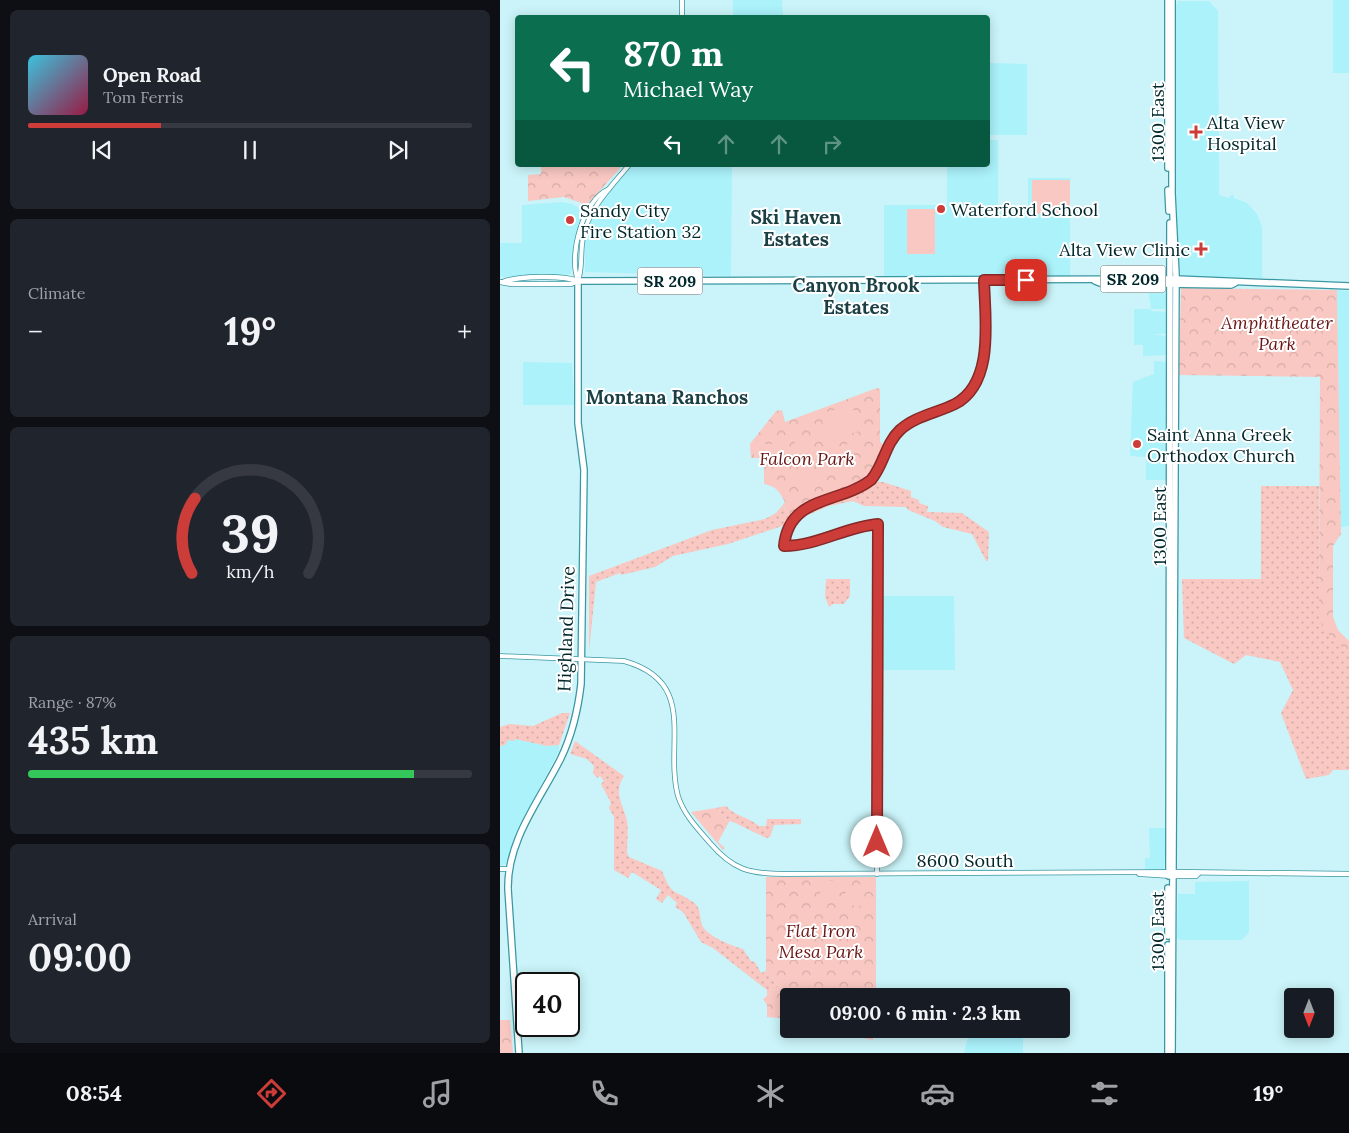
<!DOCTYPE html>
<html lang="en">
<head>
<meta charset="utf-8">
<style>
	body { margin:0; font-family:Lora,serif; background:#20242c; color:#f1f3f6; height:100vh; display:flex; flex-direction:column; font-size:19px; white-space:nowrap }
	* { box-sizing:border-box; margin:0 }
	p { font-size:16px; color:#9ea1a6 }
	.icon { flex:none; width:28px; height:28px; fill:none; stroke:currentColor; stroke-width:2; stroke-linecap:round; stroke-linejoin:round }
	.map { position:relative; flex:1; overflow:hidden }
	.details { display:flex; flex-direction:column; gap:10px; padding:10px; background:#0d0f14; width:500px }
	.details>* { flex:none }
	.banner { position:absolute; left:15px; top:15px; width:475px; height:152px; border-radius:5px; box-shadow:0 2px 12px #0003; background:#0b6e4f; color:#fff; overflow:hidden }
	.needle { width:32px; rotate:180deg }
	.fabs { position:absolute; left:784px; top:988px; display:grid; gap:10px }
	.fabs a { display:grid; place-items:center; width:50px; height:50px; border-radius:5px; background:#171b24; box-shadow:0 2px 12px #0003; font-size:25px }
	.speed { position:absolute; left:15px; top:972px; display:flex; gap:10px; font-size:25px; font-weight:700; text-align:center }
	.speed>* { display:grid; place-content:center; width:65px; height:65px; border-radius:50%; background:#171b24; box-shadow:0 2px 12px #0003; line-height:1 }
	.speed .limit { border:2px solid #111; border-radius:8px; background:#fff; color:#111 }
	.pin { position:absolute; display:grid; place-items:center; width:42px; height:42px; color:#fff; margin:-21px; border-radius:10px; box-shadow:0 2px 8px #0006 }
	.me { position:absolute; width:55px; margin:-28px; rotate:0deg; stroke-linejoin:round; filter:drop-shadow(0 0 4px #0008) }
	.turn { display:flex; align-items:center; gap:18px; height:105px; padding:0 25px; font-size:22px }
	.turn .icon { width:65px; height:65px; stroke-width:2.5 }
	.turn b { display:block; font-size:35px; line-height:42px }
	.lanes { display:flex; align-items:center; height:48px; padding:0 25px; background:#0003; justify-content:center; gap:25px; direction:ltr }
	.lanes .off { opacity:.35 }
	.big { font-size:38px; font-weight:800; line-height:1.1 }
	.details .widget { flex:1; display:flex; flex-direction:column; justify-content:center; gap:8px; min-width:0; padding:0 18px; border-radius:8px; background:#20242c }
	.details .dial { align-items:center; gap:0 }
	.dial svg { height:130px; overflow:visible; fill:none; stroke:#363941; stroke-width:7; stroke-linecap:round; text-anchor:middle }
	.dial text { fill:#f1f3f6; stroke:none }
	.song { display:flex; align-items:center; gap:15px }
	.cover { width:60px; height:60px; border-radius:8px; background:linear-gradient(135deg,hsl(190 70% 55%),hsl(340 70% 35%)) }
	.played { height:5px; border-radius:2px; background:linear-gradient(90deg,#cc3d3a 30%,#363941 30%) }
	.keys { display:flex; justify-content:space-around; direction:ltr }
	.heat { display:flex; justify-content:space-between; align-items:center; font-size:28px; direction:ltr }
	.charge { height:8px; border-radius:4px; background:linear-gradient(90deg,#34c759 87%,#363941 0) }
	.trip { position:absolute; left:280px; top:988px; width:290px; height:50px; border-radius:5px; background:#171b24; box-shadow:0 2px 12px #0003; font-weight:800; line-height:50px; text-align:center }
	.tabs { display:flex; height:80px; justify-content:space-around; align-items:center; background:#090b0e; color:#9ea1a6 }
	.tabs .icon { width:35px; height:35px }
	.tabs .current { color:#cc3d3a }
	.tabs b { font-size:22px; color:#f1f3f6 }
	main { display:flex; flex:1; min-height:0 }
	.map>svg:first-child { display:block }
</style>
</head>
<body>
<main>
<section class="details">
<div class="widget">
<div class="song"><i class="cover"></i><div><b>Open Road</b><p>Tom Ferris</p></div></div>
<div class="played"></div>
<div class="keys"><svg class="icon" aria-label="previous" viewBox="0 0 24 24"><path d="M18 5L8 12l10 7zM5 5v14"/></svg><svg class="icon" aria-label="pause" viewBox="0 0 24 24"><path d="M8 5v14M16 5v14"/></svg><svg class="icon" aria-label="next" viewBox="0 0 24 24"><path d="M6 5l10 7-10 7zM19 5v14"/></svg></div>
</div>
<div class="widget"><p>Climate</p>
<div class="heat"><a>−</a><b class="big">19°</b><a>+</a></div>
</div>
<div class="widget dial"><svg viewBox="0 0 100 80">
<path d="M14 69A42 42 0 1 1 86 69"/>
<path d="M14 69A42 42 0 0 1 16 23" stroke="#cc3d3a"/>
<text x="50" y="56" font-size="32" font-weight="700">39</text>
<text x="50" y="72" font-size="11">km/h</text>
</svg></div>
<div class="widget"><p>Range · 87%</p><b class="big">435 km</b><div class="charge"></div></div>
<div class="widget"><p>Arrival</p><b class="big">09:00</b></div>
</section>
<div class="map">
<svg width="849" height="1053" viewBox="0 0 849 1053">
	<defs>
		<pattern id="grass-dots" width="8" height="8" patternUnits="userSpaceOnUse" patternTransform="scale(1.25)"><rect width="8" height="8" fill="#f9c8c2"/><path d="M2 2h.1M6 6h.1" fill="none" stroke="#d4aca7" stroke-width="1.8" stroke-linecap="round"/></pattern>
		<pattern id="park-crowns" width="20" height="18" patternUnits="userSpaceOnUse" patternTransform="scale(1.25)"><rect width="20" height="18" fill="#f9c8c2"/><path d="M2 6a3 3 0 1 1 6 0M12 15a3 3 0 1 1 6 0" fill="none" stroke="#d4aca7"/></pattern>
	</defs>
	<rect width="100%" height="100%" fill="#caf4f9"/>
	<g fill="#abf2fb">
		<path d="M233 0H282L283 17H233Z"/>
		<rect x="833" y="0" width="16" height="73"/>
		<path d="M678 1H709L718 11 719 195 728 198 733 194 734 198 747 203 757 214 762 227V276L764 278 683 276 679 273 675 213V8Z"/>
		<path d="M488 63 527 64V135H488Z"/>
		<path d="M488 140H498V213H528V178H570V277L384 276V205H447V165H488Z"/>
		<path d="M132 165H232L231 276 85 272V242L91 220 100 205Z"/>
		<path d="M62 202 72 204 84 211 75 240 71 274 0 277V243H22V205Z"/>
		<path d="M665 288 668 291V309H651V311L667 312V334H652L667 336V355L643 356V345H634V309H651L648 289Z"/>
		<path d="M837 290 849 291V526L841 527Z"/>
		<path d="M654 361 668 362 667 479 665 480H646V457L630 456 633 382 654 374Z"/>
		<path d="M23 362 72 363 74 405H23Z"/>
		<path d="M381 596H454L455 670H381Z"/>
		<path d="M15 738 47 746 59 745V751L15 834 6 864 0 866V746L8 740Z"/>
		<path d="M649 828H667L664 870H645V858H650Z"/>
		<path d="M749 881V932L742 940H680L677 938 678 894H695V882Z"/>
		<path d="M470 1029H523V1053H464Z"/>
	</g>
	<g fill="url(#grass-dots)">
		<path d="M373 482H383L411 491V497L419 500V503L428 506 427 512 462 513 489 532 488 561H486L472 534 443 527 435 521 408 510 406 507 364 506 353 501 329 506 285 525 228 544 173 556 155 567 121 575 120 573 96 582 89 652V576L212 530 265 519 276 513 282 506 292 516 366 487Z"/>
		<path d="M761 486H819V612L845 650 849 651V770H833L829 775 806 779 781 713 793 690 780 662 746 655 734 664 684 638 682 579H761Z"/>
		<path d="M326 579H350V596L344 604H333L329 607 325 597Z"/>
		<path d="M62 713H70L59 745 47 746 15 739 14 741 8 740 5 745 0 746V727L9 724 33 726Z"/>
		<path d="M75 741 124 776C114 791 121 801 126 817 129 827 127 842 127 853L129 857 162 871C173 898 173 888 193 902 202 908 199 919 203 927 208 936 234 947 243 949L251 961 255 962 261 973 266 971 279 986 267 996V990L213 948 201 942 183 912 175 907 177 903 168 895 162 903 156 899 161 890 132 872 128 878 114 870V817L109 808 111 803 101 784 104 781 100 776 97 778 93 773 94 766 87 759 70 754Z"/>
		<path d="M226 806C236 817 249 817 259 826H266L267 819H301V824L274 825 270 837 266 838 231 821 229 822 216 808Z"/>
	</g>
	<g fill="url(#park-crowns)">
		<path d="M41 165H123L87 205 64 197 28 201V175L41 174Z"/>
		<path d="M681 288 837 290 841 534 833 546V617L838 630 849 641V651L845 650 823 629 819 612 820 377 679 375Z"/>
		<path d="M377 388 380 389V442L384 445C379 454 377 466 371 474 358 491 314 494 292 516L282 506 285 502C279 491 277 487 264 484V458H251L250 444 276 411 282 410 285 422Z"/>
		<path d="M216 808 229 822 218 842 225 848 223 850 191 812Z"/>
		<path d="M266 877H376V996H289V1014L279 1018 267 1017V1005L263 999 279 986 266 971Z"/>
		<path d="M0 1020H10L13 1053H0Z"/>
		<path d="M345 1029H376V1031L373 1032V1040L363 1038Z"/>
	</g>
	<g fill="#f9c8c2">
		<rect x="532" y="180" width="38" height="34"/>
		<rect x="407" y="209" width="28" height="45"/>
		<path d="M738 305 755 309 747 321 738 320 732 307Z"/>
		<path d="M352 405 360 431 328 440 320 414Z"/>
		<path d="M353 437H360L364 443 358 453H352L348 451 353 470 321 477 314 452 347 445 349 441 353 440Z"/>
		<circle cx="301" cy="448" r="8"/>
		<rect x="254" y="444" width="19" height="14"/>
		<circle cx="303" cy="479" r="9"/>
		<path d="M322 881H343C341 895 335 902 322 904L320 893Z"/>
		<path d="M363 884 362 906 342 905C343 893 349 884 363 884Z"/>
		<path d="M316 943 327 948 322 960 311 956Z"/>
	</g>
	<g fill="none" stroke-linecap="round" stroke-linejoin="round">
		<g stroke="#3a96a1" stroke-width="5.5">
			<g id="tertiary">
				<path d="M182 18V0"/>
				<path d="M78 280C68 256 83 199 109 189"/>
				<path d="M78 281C83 267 80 252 83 238 88 209 111 187 129 165"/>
				<path d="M0 656 124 661C199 682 164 743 178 796 184 815 198 829 210 843 233 870 250 874 284 874L668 872"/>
				<path d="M0 869H9"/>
				<path d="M377 874 378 524C345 528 317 546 284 546L285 543C297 492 339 506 371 480 384 465 385 444 400 430 430 404 472 413 483 366L484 280"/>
				<path d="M639 874 669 876"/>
			</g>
		</g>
		<g stroke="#3a96a1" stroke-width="6">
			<g id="secondary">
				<path d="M0 282 11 284H71L78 281"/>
				<path d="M3 282C18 276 63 275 78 281"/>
				<path d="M670 872 849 874"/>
				<path d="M670 876H696L698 874"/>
			</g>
		</g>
		<g stroke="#3a96a1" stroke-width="8">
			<g id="primary">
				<path d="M668 0V168"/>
				<path d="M668 190 669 211"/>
				<path d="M595 281 600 283 731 285 735 283"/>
				<path d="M669 876 670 223"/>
				<path d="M668 936V888"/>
				<path d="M19 1053 8 889C7 840 40 800 61 758 72 735 78 710 81 684L84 470 78 423V281L676 279 849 286"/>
				<path d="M668 1053V945"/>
				<path d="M672 1053 676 275 672 194V0"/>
			</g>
		</g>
		<use href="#tertiary" stroke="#fff" stroke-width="4"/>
		<use href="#secondary" stroke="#fff" stroke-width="4.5"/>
		<use href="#primary" stroke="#fff" stroke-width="5.5"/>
	</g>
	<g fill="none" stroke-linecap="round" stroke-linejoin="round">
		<g stroke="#852826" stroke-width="12">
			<path id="route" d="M377 842 378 524C345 527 317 546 284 546 289 495 340 504 371 480 384 465 385 444 400 430 415 416 437 413 455 404 495 383 485 319 484 280H526"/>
		</g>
		<use href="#route" stroke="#cc3d3a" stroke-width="9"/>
	</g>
	<g fill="#cc3d3a" stroke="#fff" stroke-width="2">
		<path d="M693.5 124.5h5v5h5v5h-5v5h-5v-5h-5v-5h5z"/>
		<circle cx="441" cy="209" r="5"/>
		<circle cx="70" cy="220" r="5"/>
		<path d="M698.5 241.5h5v5h5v5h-5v5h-5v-5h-5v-5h5z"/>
		<circle cx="637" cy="444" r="5"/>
	</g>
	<g text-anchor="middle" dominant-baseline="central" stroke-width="4" stroke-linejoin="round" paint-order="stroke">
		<g fill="#fff" stroke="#4c686b" stroke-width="1">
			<rect x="600.5" y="265.5" width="65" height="27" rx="4"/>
			<rect x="137.5" y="267.5" width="65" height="27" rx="4"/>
		</g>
		<g font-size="16" font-weight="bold" fill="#00272b">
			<text x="633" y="279">SR 209</text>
			<text x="170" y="281">SR 209</text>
		</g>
		<g font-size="18" fill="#00272b" stroke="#fff">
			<text transform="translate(657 122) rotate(-90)">1300 East</text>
			<text transform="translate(659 526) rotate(-90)">1300 East</text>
			<text transform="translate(66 629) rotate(-88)">Highland Drive</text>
			<text x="465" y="860">8600 South</text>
			<text transform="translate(657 931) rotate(-90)">1300 East</text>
		</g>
		<g font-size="18" fill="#00272b" stroke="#fff" text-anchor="start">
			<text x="707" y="122">Alta View<tspan x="707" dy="21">Hospital</tspan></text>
			<text x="451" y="209">Waterford School</text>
			<text x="80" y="210">Sandy City<tspan x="80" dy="21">Fire Station 32</tspan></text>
			<text x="690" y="249" text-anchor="end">Alta View Clinic</text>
			<text x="647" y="434">Saint Anna Greek<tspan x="647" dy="21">Orthodox Church</tspan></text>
		</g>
		<g font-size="18" font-style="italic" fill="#691615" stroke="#fff">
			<text x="777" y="322">Amphitheater<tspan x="777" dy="21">Park</tspan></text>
			<text x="307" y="458">Falcon Park</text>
			<text x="321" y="930">Flat Iron<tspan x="321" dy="21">Mesa Park</tspan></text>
		</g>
		<g font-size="19" font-weight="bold" fill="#1a4045" stroke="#fff">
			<text x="296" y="217">Ski Haven<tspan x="296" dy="22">Estates</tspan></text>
			<text x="356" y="285">Canyon Brook<tspan x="356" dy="22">Estates</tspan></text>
			<text x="167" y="397">Montana Ranchos</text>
		</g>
	</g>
</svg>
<div class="fabs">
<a><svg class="needle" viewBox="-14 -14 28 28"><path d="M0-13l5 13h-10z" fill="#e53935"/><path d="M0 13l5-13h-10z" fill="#9ea1a6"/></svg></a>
</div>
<div class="speed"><div class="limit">40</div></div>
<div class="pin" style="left:526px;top:280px;background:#d93025"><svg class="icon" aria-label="arrive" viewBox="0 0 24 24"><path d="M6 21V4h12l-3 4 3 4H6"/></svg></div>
<svg class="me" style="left:377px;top:842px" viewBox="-20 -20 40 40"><circle r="19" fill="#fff"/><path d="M0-13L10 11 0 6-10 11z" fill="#cc3d3a"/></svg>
<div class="trip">09:00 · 6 min · 2.3 km</div>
<div class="banner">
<div class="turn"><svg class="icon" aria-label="left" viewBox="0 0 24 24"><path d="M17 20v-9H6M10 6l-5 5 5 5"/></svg><div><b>870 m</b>Michael Way</div></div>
<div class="lanes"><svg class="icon" aria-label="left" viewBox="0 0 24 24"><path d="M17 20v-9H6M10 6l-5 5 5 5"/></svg><svg class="icon off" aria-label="ahead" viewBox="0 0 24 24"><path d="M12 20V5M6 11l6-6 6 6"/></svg><svg class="icon off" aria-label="ahead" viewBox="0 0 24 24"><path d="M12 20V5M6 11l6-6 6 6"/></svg><svg class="icon off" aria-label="right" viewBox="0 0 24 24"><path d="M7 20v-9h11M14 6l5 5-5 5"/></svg></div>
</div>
</div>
</main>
<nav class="tabs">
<b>08:54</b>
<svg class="icon current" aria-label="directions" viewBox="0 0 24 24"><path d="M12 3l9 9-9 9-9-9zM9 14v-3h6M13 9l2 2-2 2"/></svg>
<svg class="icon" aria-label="music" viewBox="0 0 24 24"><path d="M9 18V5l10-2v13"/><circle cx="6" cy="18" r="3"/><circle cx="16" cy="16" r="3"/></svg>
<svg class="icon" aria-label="phone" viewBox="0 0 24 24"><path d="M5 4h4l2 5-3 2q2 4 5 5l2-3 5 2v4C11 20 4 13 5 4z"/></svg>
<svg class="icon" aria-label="climate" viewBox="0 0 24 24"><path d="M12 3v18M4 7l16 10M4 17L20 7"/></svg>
<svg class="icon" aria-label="car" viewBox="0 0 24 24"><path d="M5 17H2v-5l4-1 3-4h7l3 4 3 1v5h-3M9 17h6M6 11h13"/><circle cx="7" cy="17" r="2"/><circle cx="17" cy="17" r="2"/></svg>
<svg class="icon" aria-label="filters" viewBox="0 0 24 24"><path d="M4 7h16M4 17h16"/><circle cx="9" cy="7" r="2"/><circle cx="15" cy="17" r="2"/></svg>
<b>19°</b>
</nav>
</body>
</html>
